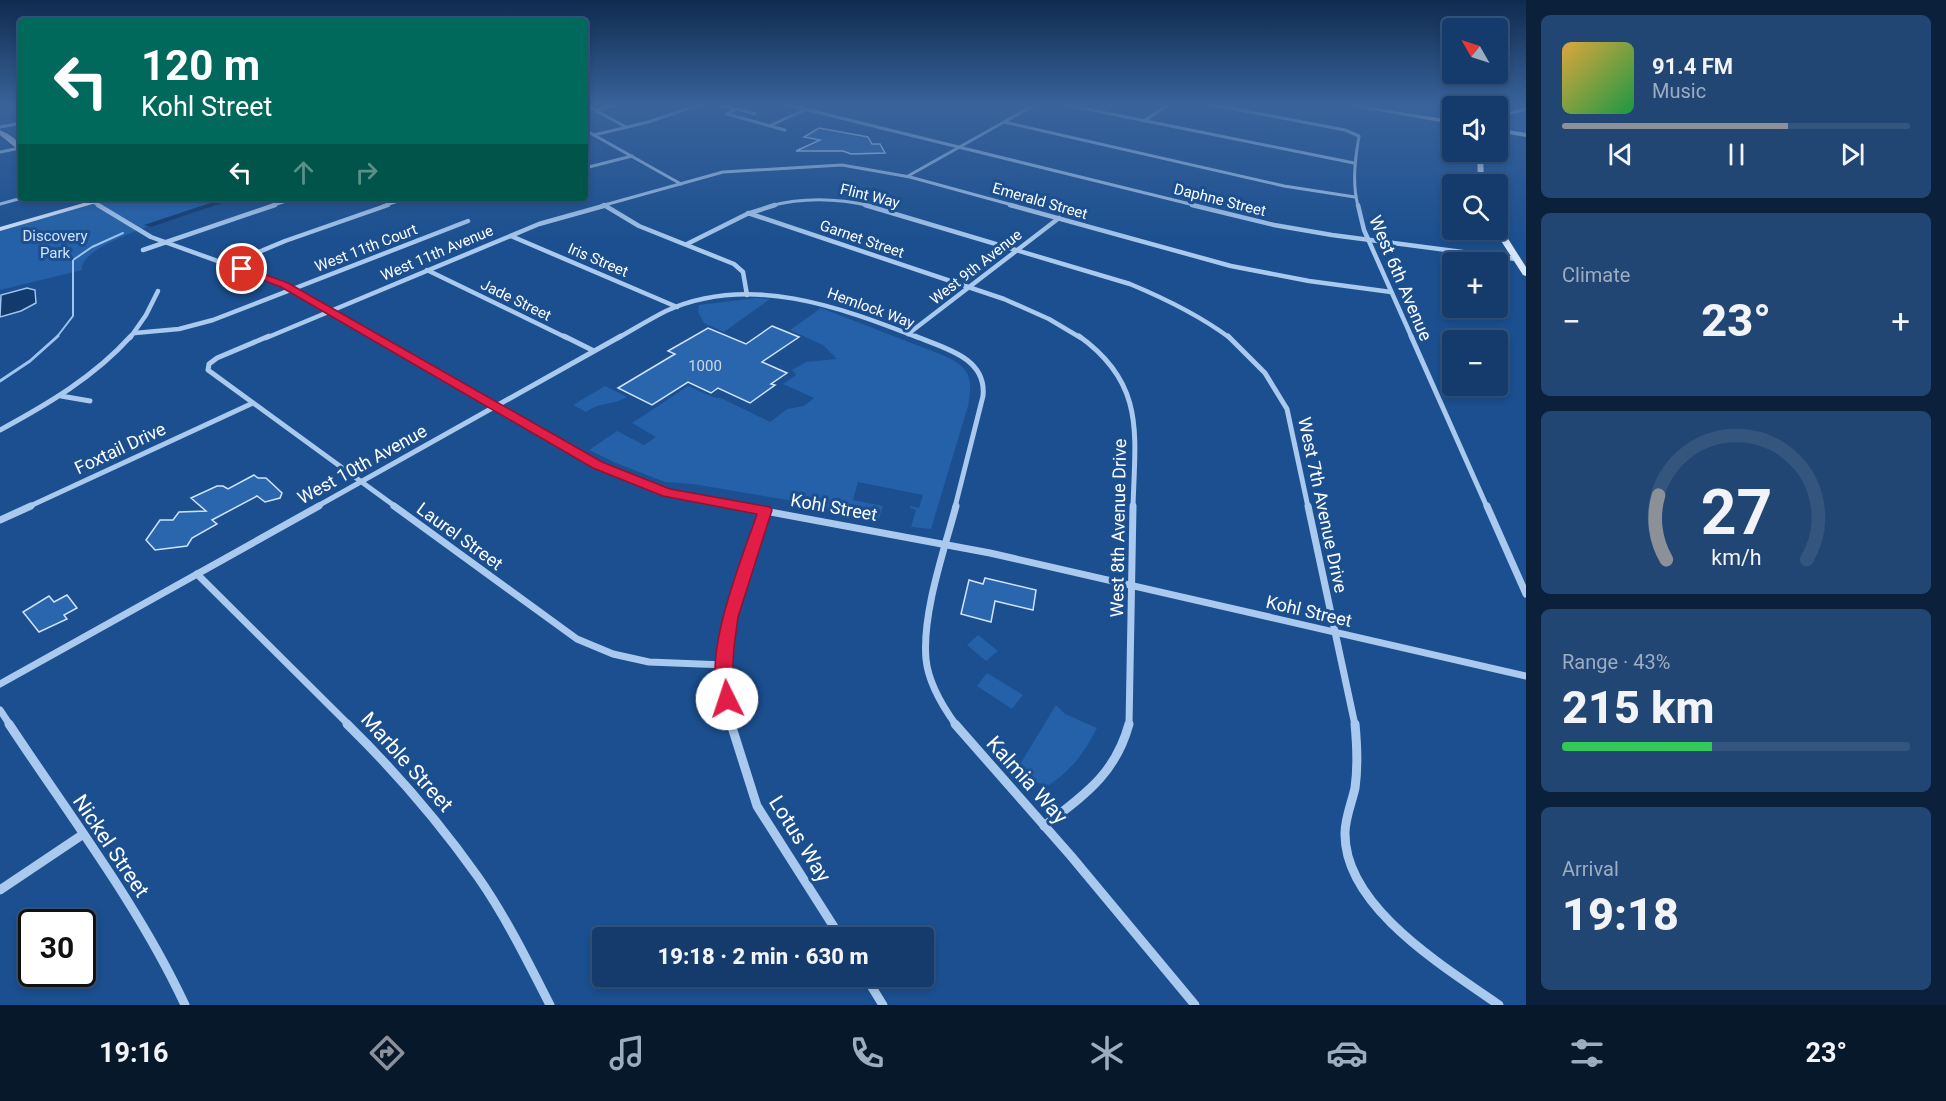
<!DOCTYPE html>
<html lang="en">
<head>
<meta charset="utf-8">
<style>
	body { margin:0; font-family:Roboto,sans-serif; background:#214673; color:#f1f3f6; height:100vh; display:flex; flex-direction:column; font-size:22px; white-space:nowrap }
	* { box-sizing:border-box; margin:0 }
	p { font-size:20px; color:#9dadc1 }
	.icon { flex:none; width:33px; height:33px; fill:none; stroke:currentColor; stroke-width:2; stroke-linecap:round; stroke-linejoin:round }
	.map { position:relative; flex:1; overflow:hidden }
	.sheet { display:flex; flex-direction:column; gap:15px; padding:15px; background:#0b203b; width:420px }
	.sheet>* { flex:none }
	.banner { position:absolute; left:18px; top:18px; width:570px; height:183px; border-radius:6px; box-shadow:0 3px 9px #0003,0 0 0 2px #33557e; background:#00695c; color:#fff; overflow:hidden }
	.needle { width:39px; rotate:309deg }
	.buttons { position:absolute; left:1442px; top:18px; display:grid; gap:12px }
	.buttons a { display:grid; place-items:center; width:66px; height:66px; border-radius:6px; background:#143b6b; box-shadow:0 3px 9px #0003,0 0 0 2px #33557e; font-size:30px }
	.speed { position:absolute; left:18px; top:909px; display:flex; gap:12px; font-size:30px; font-weight:700; text-align:center }
	.speed>* { display:grid; place-content:center; width:78px; height:78px; border-radius:50%; background:#143b6b; box-shadow:0 3px 9px #0003,0 0 0 2px #33557e; line-height:1 }
	.speed .limit { border:3px solid #111; border-radius:9px; background:#fff; color:#111 }
	.pin { position:absolute; display:grid; place-items:center; width:51px; height:51px; color:#fff; margin:-26px; border:3px solid #fff; border-radius:50%; box-shadow:0 2px 6px #0007 }
	.me { position:absolute; width:66px; margin:-33px; rotate:356deg; stroke-linejoin:round; filter:drop-shadow(0 0 4px #0008) }
	.turn { display:flex; align-items:center; gap:21px; height:126px; padding:0 24px; font-size:27px }
	.turn .icon { width:78px; height:78px; stroke-width:2.5 }
	.turn b { display:block; font-size:42px; line-height:51px }
	.lanes { display:flex; align-items:center; height:57px; padding:0 24px; background:#0003; justify-content:center; gap:30px; direction:ltr }
	.lanes .off { opacity:.35 }
	.big { font-size:45px; font-weight:800; line-height:1.1 }
	.sheet .card { flex:1; display:flex; flex-direction:column; justify-content:center; gap:9px; min-width:0; padding:0 21px; border-radius:9px; background:#214673 }
	.sheet .dial { align-items:center; gap:0 }
	.dial svg { height:156px; overflow:visible; fill:none; stroke:#33557e; stroke-width:7; stroke-linecap:round; text-anchor:middle }
	.dial text { fill:#f1f3f6; stroke:none }
	.song { display:flex; align-items:center; gap:18px }
	.cover { width:72px; height:72px; border-radius:9px; background:linear-gradient(135deg,hsl(40 70% 55%),hsl(140 70% 35%)) }
	.played { height:6px; border-radius:3px; background:linear-gradient(90deg,#8c9099 65%,#33557e 65%) }
	.keys { display:flex; justify-content:space-around; direction:ltr }
	.heat { display:flex; justify-content:space-between; align-items:center; font-size:33px; direction:ltr }
	.charge { height:9px; border-radius:4px; background:linear-gradient(90deg,#34c759 43%,#33557e 0) }
	.trip { position:absolute; left:592px; top:927px; width:342px; height:60px; border-radius:6px; background:#143b6b; box-shadow:0 3px 9px #0003,0 0 0 2px #33557e; font-weight:800; line-height:60px; text-align:center }
	.dock { display:flex; height:96px; justify-content:space-around; align-items:center; background:#08182b; color:#9dadc1 }
	.dock .icon { width:42px; height:42px }
	.dock .current { color:#8c9099 }
	.dock b { font-size:27px; color:#f1f3f6 }
	main { display:flex; flex:1; min-height:0 }
	.map>svg:first-child { display:block }
</style>
</head>
<body>
<main>
<div class="map">
<svg width="1526" height="1005" viewBox="0 0 1526 1005">
	<rect width="100%" height="100%" fill="#1b4f8f"/>
	<g fill="#2461a8">
		<path d="M1360 104H1514L1497 108 1452 106V119Z"/>
		<path d="M1526 112V133L1500 126 1505 120Z"/>
		<path d="M109 198H239C213 206 77 241 82 270L0 290V229Z"/>
		<path d="M757 298 770 299 724 332 704 323 698 312 699 305Z"/>
		<path d="M821 308 945 356C971 368 973 379 968 406L931 529 911 527 916 510 910 508 911 506 919 508 923 495 858 482 853 500 883 506 878 521 846 516 811 504 693 484 665 482 616 463 589 450 617 431 644 445 656 437 632 423 688 386 713 397 723 399 770 422 787 409 804 406 814 398 783 384 796 375 792 370 806 362 837 359 823 345 790 330Z"/>
		<path d="M605 386 627 397C612 406 602 401 586 412L573 405Z"/>
		<path d="M978 635 998 651 986 661 967 645Z"/>
		<path d="M987 673 1023 695 1012 709 977 686Z"/>
		<path d="M1056 705 1065 714 1097 728C1083 754 1074 768 1049 785L1032 782 1019 766Z"/>
	</g>
	<path fill="#123a6d" stroke="#9cc4f0" stroke-width="1.5" d="M27 288 35 290 36 303 21 311 0 317 1 295Z"/>
	<g fill="none" stroke-linecap="round" stroke-linejoin="round">
		<path stroke="#9cc4f0" stroke-width="2" d="M56 338 73 316V260L92 247 123 233"/>
		<path stroke="#9cc4f0" stroke-width="3" d="M0 381 30 361 58 336"/>
		<path fill="#123a6d" fill-rule="evenodd" d="M225 198H237L151 227 144 225Z"/>
	</g>
	<g fill="#2a66ad" stroke="#cfe3fa" stroke-width="1.5">
		<path d="M819 128 868 137 872 144H880L885 153 851 154 843 151H796L820 140 804 137Z"/>
		<path d="M772 326 799 337 762 362 787 373 771 384 775 385 750 403 718 388 711 393 688 382 652 405 618 388 675 354 668 351 708 328 746 344Z"/>
		<path d="M254 475 258 478H266L282 493 280 498 265 502 257 496 212 520 217 524 192 538 187 546 155 550 146 540 160 520H173L179 512 206 511 191 498 217 486H223L228 489Z"/>
		<path d="M985 578 1036 590 1033 610 995 601 991 622 961 614 969 580 983 584Z"/>
		<path d="M67 595 77 608 64 615 67 619 39 632 23 612 49 596 54 602Z"/>
	</g>
	<g fill="none" stroke-linecap="round" stroke-linejoin="round">
		<g stroke="#a9c9ee" stroke-width="3">
			<path d="M716 104 755 114"/>
			<path d="M784 104 1198 206"/>
			<path d="M1062 104 1354 163"/>
			<path d="M1208 104 1345 130 1359 136C1355 160 1352 183 1358 206"/>
			<path d="M589 107 626 127"/>
			<path d="M736 109 727 114 785 130"/>
			<path d="M596 110 620 104"/>
			<path d="M1144 121 1169 104"/>
			<path d="M1004 122 1284 186 1355 197"/>
			<path d="M769 126 807 109"/>
			<path d="M0 127 21 123"/>
			<path d="M585 130 681 184"/>
			<path d="M594 135 648 122 702 104"/>
			<path d="M0 152 20 148"/>
			<path d="M585 168 632 156"/>
			<path d="M908 176 1036 104"/>
			<path d="M93 202 100 206"/>
			<path d="M0 204 22 198"/>
			<path d="M604 205 606 206"/>
			<path d="M271 206 295 198"/>
			<path d="M383 206 407 198"/>
			<path d="M601 206 723 172 842 165 910 177 1016 206"/>
			<path d="M770 206C804 197 836 198 871 206"/>
		</g>
		<g stroke="#a9c9ee" stroke-width="4.5">
			<path d="M98 205 151 237 284 285 375 338"/>
			<path d="M604 205 639 226 734 264 743 272 747 295"/>
			<path d="M865 205 1130 284C1166 299 1199 315 1230 338"/>
			<path d="M1010 205 1231 266 1309 281 1391 292"/>
			<path d="M1192 205 1274 225 1332 235 1516 259"/>
			<path d="M1358 205 1364 230 1412 338"/>
			<path d="M748 213 1004 299 1049 319 1081 338"/>
			<path d="M511 236 677 307"/>
			<path d="M687 244 747 214 775 205"/>
			<path d="M143 250 275 205"/>
			<path d="M230 264 285 241 388 205"/>
			<path d="M427 270 567 338"/>
			<path d="M135 333 179 329 213 320 468 221"/>
			<path d="M908 334 1059 218"/>
			<path d="M130 338 146 315 158 291"/>
			<path d="M266 338 539 224 607 205"/>
			<path d="M618 338C634 329 650 319 666 311 749 273 840 307 919 338"/>
		</g>
		<g stroke="#a9c9ee" stroke-width="5">
			<path d="M269 336 217 358 209 364 208 370 396 507"/>
			<path d="M372 336 565 448 615 473 668 493 747 507"/>
			<path d="M564 336 594 351"/>
			<path d="M915 336C943 348 987 357 983 396L955 507"/>
			<path d="M1079 336C1146 384 1135 434 1133 507"/>
			<path d="M1228 336 1265 373 1287 409 1308 507"/>
			<path d="M1411 336 1487 507"/>
			<path d="M61 396 90 401"/>
			<path d="M0 430C48 404 94 377 131 336"/>
			<path d="M28 507 253 403"/>
			<path d="M316 507 621 336"/>
		</g>
		<g stroke="#a9c9ee" stroke-width="7">
			<path d="M394 506 577 639 613 654 649 662 725 665"/>
			<path d="M738 506 990 553 1526 676"/>
			<path d="M956 506C944 551 922 613 926 659 928 681 943 707 956 725"/>
			<path d="M1308 506 1355 725"/>
			<path d="M1487 506 1526 594"/>
			<path d="M0 520 31 506"/>
			<path d="M197 574 349 725"/>
			<path d="M0 684 319 506"/>
			<path d="M0 710 10 725"/>
			<path d="M732 725C709 653 742 578 765 510"/>
			<path d="M1129 725 1133 506"/>
		</g>
		<g stroke="#a9c9ee" stroke-width="9">
			<path d="M9 724C69 815 139 906 185 1005"/>
			<path d="M347 724C395 771 439 822 478 877 506 917 528 962 550 1005"/>
			<path d="M731 724 757 806 841 938"/>
			<path d="M955 724 1071 856 1195 1005"/>
			<path d="M1355 724C1357 745 1358 767 1355 788 1352 802 1345 818 1345 833 1344 907 1445 967 1499 1005"/>
			<path d="M1044 826C1084 795 1115 775 1129 724"/>
			<path d="M0 890 82 835"/>
			<path d="M865 976 883 1005"/>
		</g>
		<g fill="#d6e6fa" fill-rule="evenodd">
			<path d="M1348 104 1452 120V124L1350 106Z"/>
			<path d="M1526 107V111L1509 115 1497 122V118L1505 113Z"/>
			<path d="M1497 128 1526 133V137L1497 132Z"/>
			<path d="M0 130C10 135 21 140 21 152L0 135Z"/>
			<path d="M1477 152H1483L1484 184H1478Z"/>
			<path d="M101 198H113L0 231V227Z"/>
			<path d="M1497 226H1500L1526 267V276L1523 275 1494 230H1497Z"/>
		</g>
	</g>
	<linearGradient id="sky" x2="0" y2="1"><stop stop-color="#0f2b4f"/><stop offset="0.43" stop-color="#39639b"/><stop offset="1" stop-color="#39639b" stop-opacity="0"/></linearGradient>
	<rect width="1526" height="244" fill="url(#sky)"/>
	<path fill="#e11d48" stroke="#92132f" stroke-width="1.5" d="M242 266 288 283 602 462 670 489 770 507 772 510 738 617 734 647 732 679 735 699 733 705 727 707 721 705C699 660 742 559 757 514L663 496 593 468 281 287 239 271 237 269Z"/>
	<g text-anchor="middle" dominant-baseline="central" stroke-width="6" stroke-linejoin="round" paint-order="stroke">
		<g font-size="15" fill="#fff" stroke="#1b4f8f">
			<text transform="translate(870 196) rotate(14)">Flint Way</text>
			<text transform="translate(1220 200) rotate(14)">Daphne Street</text>
			<text transform="translate(1040 201) rotate(16)">Emerald Street</text>
			<text transform="translate(862 239) rotate(19)">Garnet Street</text>
			<text transform="translate(366 248) rotate(-21)">West 11th Court</text>
			<text transform="translate(437 253) rotate(-23)">West 11th Avenue</text>
			<text transform="translate(598 260) rotate(23)">Iris Street</text>
			<text transform="translate(976 267) rotate(-38)">West 9th Avenue</text>
			<text transform="translate(516 300) rotate(26)">Jade Street</text>
			<text transform="translate(871 308) rotate(20)">Hemlock Way</text>
		</g>
		<g font-size="15" fill="#cfe3fa" stroke="#1b4f8f">
			<text x="55" y="236">Discovery<tspan x="55" dy="17">Park</tspan></text>
		</g>
		<g font-size="15" fill="#cad9ea">
			<text x="705" y="366">1000</text>
		</g>
		<g font-size="18" fill="#fff" stroke="#1b4f8f">
			<text transform="translate(1401 278) rotate(67)">West 6th Avenue</text>
			<text transform="translate(120 448) rotate(-25)">Foxtail Drive</text>
			<text transform="translate(362 464) rotate(-29)">West 10th Avenue</text>
			<text transform="translate(1323 505) rotate(78)">West 7th Avenue Drive</text>
			<text transform="translate(834 507) rotate(10)">Kohl Street</text>
			<text transform="translate(1118 528) rotate(-89)">West 8th Avenue Drive</text>
			<text transform="translate(460 536) rotate(36)">Laurel Street</text>
			<text transform="translate(1309 611) rotate(13)">Kohl Street</text>
		</g>
		<g font-size="21" fill="#fff" stroke="#1b4f8f">
			<text transform="translate(407 762) rotate(48)">Marble Street</text>
			<text transform="translate(1027 780) rotate(48)">Kalmia Way</text>
			<text transform="translate(800 839) rotate(58)">Lotus Way</text>
			<text transform="translate(111 846) rotate(56)">Nickel Street</text>
		</g>
	</g>
</svg>
<div class="buttons">
<a><svg class="needle" viewBox="-14 -14 28 28"><path d="M0-13l5 13h-10z" fill="#e53935"/><path d="M0 13l5-13h-10z" fill="#9dadc1"/></svg></a>
<a><svg class="icon" aria-label="sound" viewBox="0 0 24 24"><path d="M4 9h4l5-4v14l-5-4H4zM17 9q2 3 0 6"/></svg></a>
<a><svg class="icon" aria-label="search" viewBox="0 0 24 24"><circle cx="10" cy="10" r="6"/><path d="M15 15l6 6"/></svg></a>
<a>+</a>
<a>−</a>
</div>
<div class="speed"><div class="limit">30</div></div>
<div class="pin" style="left:242px;top:269px;background:#d93025"><svg class="icon" aria-label="arrive" viewBox="0 0 24 24"><path d="M6 21V4h12l-3 4 3 4H6"/></svg></div>
<svg class="me" style="left:727px;top:699px" viewBox="-20 -20 40 40"><circle r="19" fill="#fff"/><path d="M0-13L10 11 0 6-10 11z" fill="#e11d48"/></svg>
<div class="trip">19:18 · 2 min · 630 m</div>
<div class="banner">
<div class="turn"><svg class="icon" aria-label="left" viewBox="0 0 24 24"><path d="M17 20v-9H6M10 6l-5 5 5 5"/></svg><div><b>120 m</b>Kohl Street</div></div>
<div class="lanes"><svg class="icon" aria-label="left" viewBox="0 0 24 24"><path d="M17 20v-9H6M10 6l-5 5 5 5"/></svg><svg class="icon off" aria-label="ahead" viewBox="0 0 24 24"><path d="M12 20V5M6 11l6-6 6 6"/></svg><svg class="icon off" aria-label="right" viewBox="0 0 24 24"><path d="M7 20v-9h11M14 6l5 5-5 5"/></svg></div>
</div>
</div>
<section class="sheet">
<div class="card">
<div class="song"><i class="cover"></i><div><b>91.4 FM</b><p>Music</p></div></div>
<div class="played"></div>
<div class="keys"><svg class="icon" aria-label="previous" viewBox="0 0 24 24"><path d="M18 5L8 12l10 7zM5 5v14"/></svg><svg class="icon" aria-label="pause" viewBox="0 0 24 24"><path d="M8 5v14M16 5v14"/></svg><svg class="icon" aria-label="next" viewBox="0 0 24 24"><path d="M6 5l10 7-10 7zM19 5v14"/></svg></div>
</div>
<div class="card"><p>Climate</p>
<div class="heat"><a>−</a><b class="big">23°</b><a>+</a></div>
</div>
<div class="card dial"><svg viewBox="0 0 100 80">
<path d="M14 69A42 42 0 1 1 86 69"/>
<path d="M14 69A42 42 0 0 1 10 36" stroke="#8c9099"/>
<text x="50" y="56" font-size="32" font-weight="700">27</text>
<text x="50" y="72" font-size="11">km/h</text>
</svg></div>
<div class="card"><p>Range · 43%</p><b class="big">215 km</b><div class="charge"></div></div>
<div class="card"><p>Arrival</p><b class="big">19:18</b></div>
</section>
</main>
<nav class="dock">
<b>19:16</b>
<svg class="icon current" aria-label="directions" viewBox="0 0 24 24"><path d="M12 3l9 9-9 9-9-9zM9 14v-3h6M13 9l2 2-2 2"/></svg>
<svg class="icon" aria-label="music" viewBox="0 0 24 24"><path d="M9 18V5l10-2v13"/><circle cx="6" cy="18" r="3"/><circle cx="16" cy="16" r="3"/></svg>
<svg class="icon" aria-label="phone" viewBox="0 0 24 24"><path d="M5 4h4l2 5-3 2q2 4 5 5l2-3 5 2v4C11 20 4 13 5 4z"/></svg>
<svg class="icon" aria-label="climate" viewBox="0 0 24 24"><path d="M12 3v18M4 7l16 10M4 17L20 7"/></svg>
<svg class="icon" aria-label="car" viewBox="0 0 24 24"><path d="M5 17H2v-5l4-1 3-4h7l3 4 3 1v5h-3M9 17h6M6 11h13"/><circle cx="7" cy="17" r="2"/><circle cx="17" cy="17" r="2"/></svg>
<svg class="icon" aria-label="filters" viewBox="0 0 24 24"><path d="M4 7h16M4 17h16"/><circle cx="9" cy="7" r="2"/><circle cx="15" cy="17" r="2"/></svg>
<b>23°</b>
</nav>
</body>
</html>
